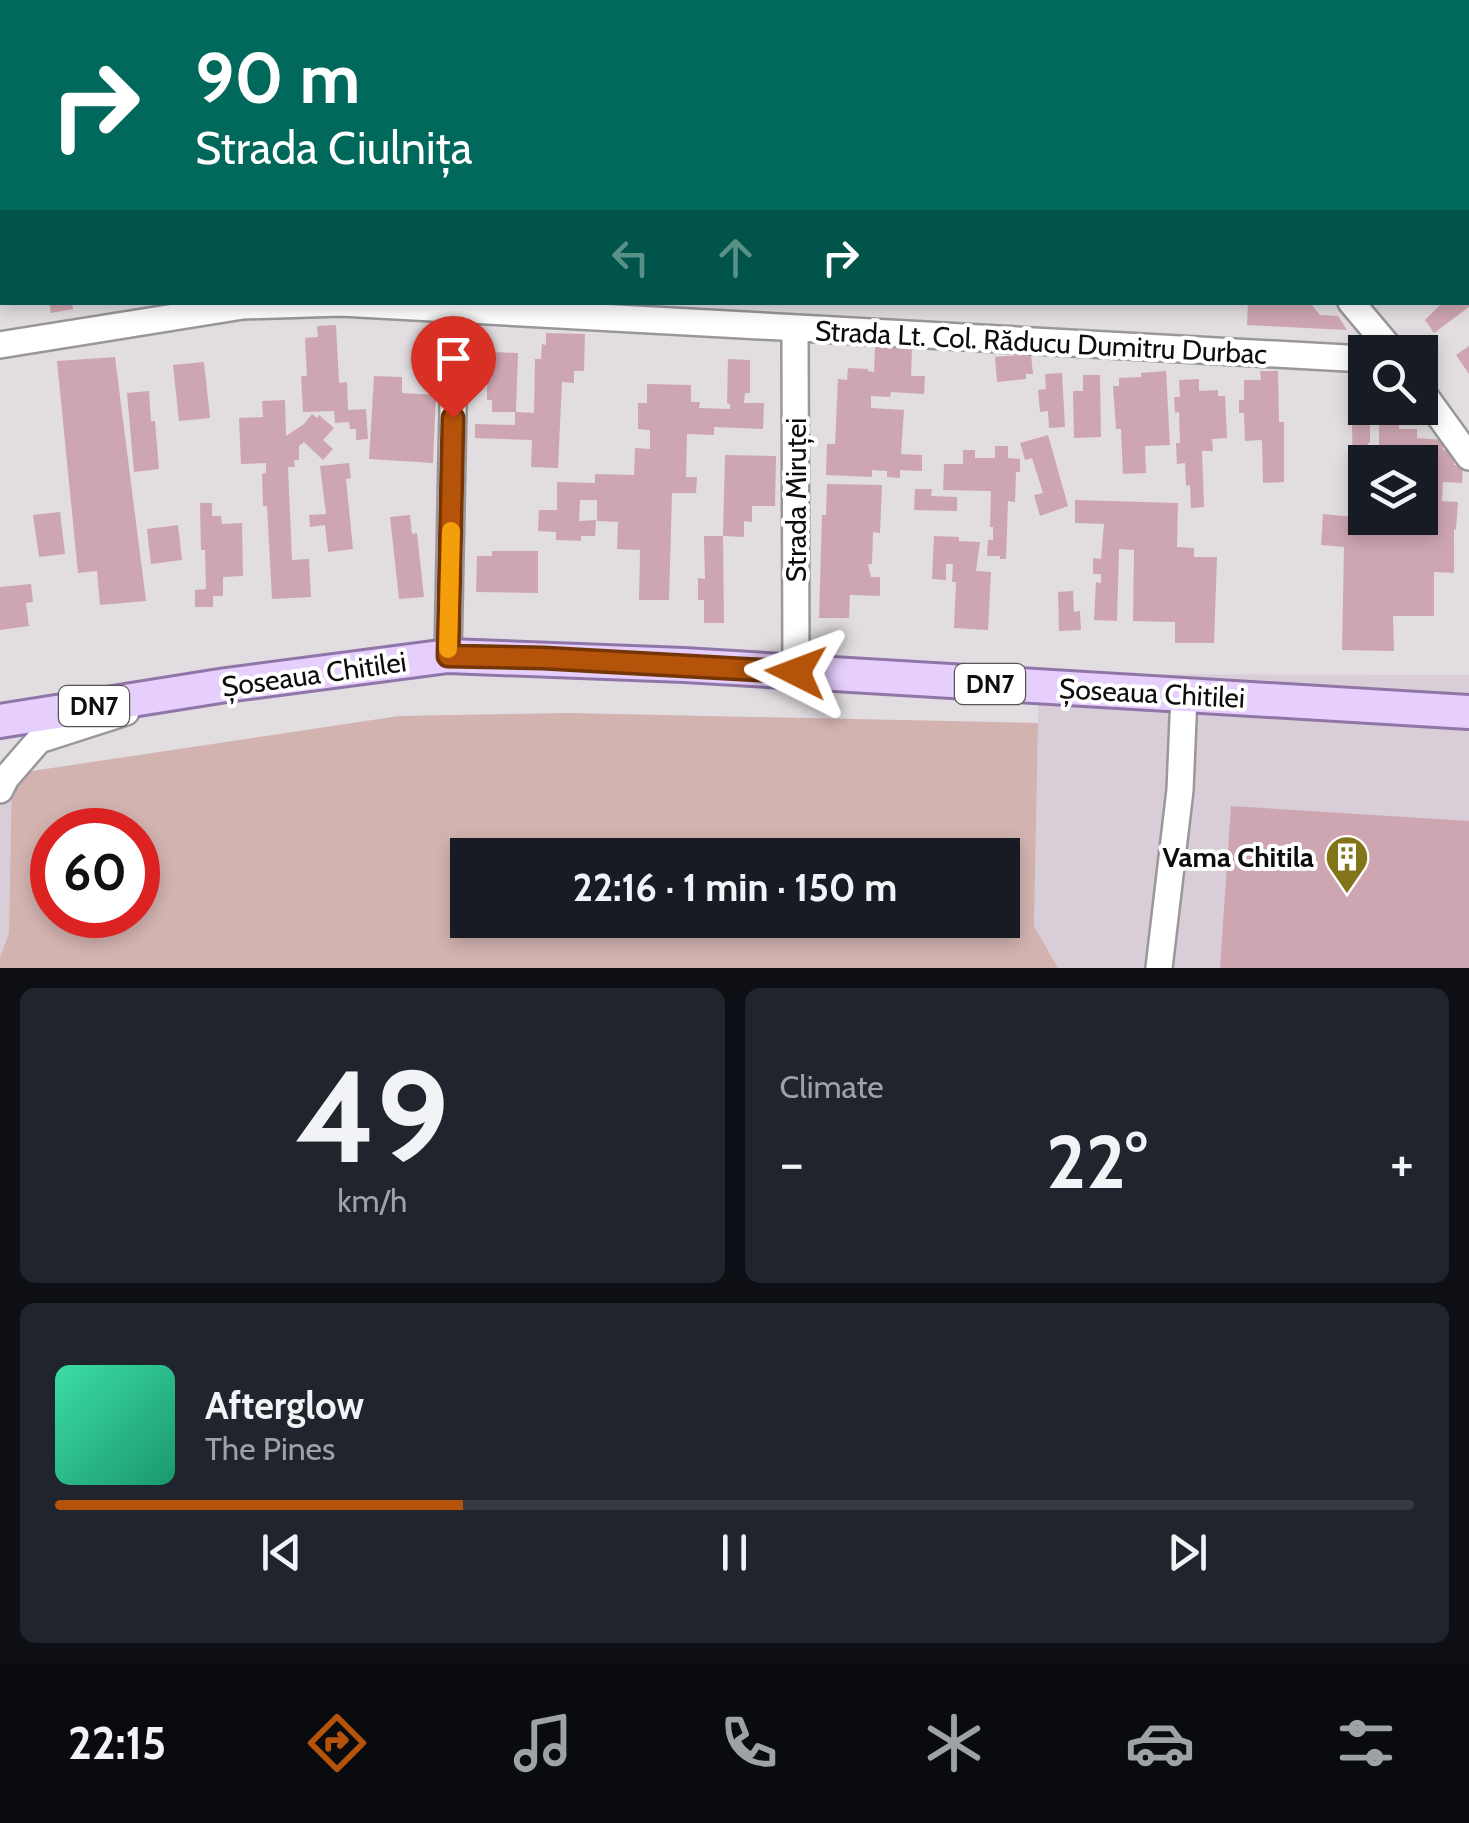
<!DOCTYPE html>
<html lang="en">
<head>
<meta charset="utf-8">
<style>
	body { margin:0; font-family:Cabin,sans-serif; background:#20242c; color:#f1f3f6; height:100vh; display:flex; flex-direction:column; font-size:38px; white-space:nowrap }
	* { box-sizing:border-box; margin:0 }
	p { font-size:32px; color:#9ea1a6 }
	.icon { flex:none; width:55px; height:55px; fill:none; stroke:currentColor; stroke-width:2; stroke-linecap:round; stroke-linejoin:round }
	.map { position:relative; height:968px; overflow:hidden }
	.drawer { display:flex; flex-direction:column; gap:20px; padding:20px; background:#0d0f14; flex:1 }
	.drawer>* { flex:none }
	.banner { position:absolute; left:0px; top:0px; width:1470px; height:305px; box-shadow:0 5px 15px #0003; background:#00695c; color:#fff; overflow:hidden }
	.buttons { position:absolute; left:1348px; top:335px; display:grid; gap:20px }
	.buttons a { display:grid; place-items:center; width:90px; height:90px; border-radius:0px; background:#171b24; box-shadow:0 5px 15px #0003; font-size:50px }
	.speed { position:absolute; left:30px; top:808px; display:flex; gap:20px; font-size:50px; font-weight:700; text-align:center }
	.speed>* { display:grid; place-content:center; width:130px; height:130px; border-radius:50%; background:#171b24; box-shadow:0 5px 15px #0003; line-height:1 }
	.speed .limit { border:15px solid #d22; background:#fff; color:#111 }
	.pin { position:absolute; display:grid; place-items:center; width:85px; height:85px; color:#fff; margin:-102px -42px; border-radius:50% 50% 50% 0; rotate:-45deg; box-shadow:0 0 10px #0007 }
	.pin .icon { rotate:45deg }
	.me { position:absolute; width:110px; margin:-55px; rotate:273deg; stroke-linejoin:round; filter:drop-shadow(0 0 8px #0008) }
	.turn { display:flex; align-items:center; gap:35px; height:210px; padding:0 30px; font-size:45px }
	.turn .icon { width:130px; height:130px; stroke-width:2.5 }
	.turn b { display:block; font-size:70px; line-height:85px }
	.lanes { display:flex; align-items:center; height:95px; padding:0 30px; background:#0003; justify-content:center; gap:50px; direction:ltr }
	.lanes .off { opacity:.35 }
	.big { font-size:75px; font-weight:700; line-height:1.1 }
	.drawer .card { flex:1; display:flex; flex-direction:column; justify-content:center; gap:15px; min-width:0; padding:0 35px; border-radius:15px; background:#20242c }
	.drawer .dial { align-items:center; gap:0 }
	.dial b { font-size:130px; line-height:1 }
	.song { display:flex; align-items:center; gap:30px }
	.cover { width:120px; height:120px; border-radius:15px; background:linear-gradient(135deg,hsl(160 70% 55%),hsl(160 70% 35%)) }
	.played { height:10px; border-radius:5px; background:linear-gradient(90deg,#b45309 30%,#363941 30%) }
	.keys { display:flex; justify-content:space-around; direction:ltr }
	.heat { display:flex; justify-content:space-between; align-items:center; font-size:55px; direction:ltr }
	.drawer .tiles { flex:1; display:grid; gap:20px; grid-template-columns:1fr 1fr }
	.card:last-child { grid-column:span 2 }
	.trip { position:absolute; left:450px; top:838px; width:570px; height:100px; border-radius:0px; background:#171b24; box-shadow:0 5px 15px #0003; font-weight:700; line-height:100px; text-align:center }
	.menu { display:flex; height:160px; justify-content:space-around; align-items:center; background:#090b0e; color:#9ea1a6 }
	.menu .icon { width:70px; height:70px }
	.menu .current { color:#b45309 }
	.menu b { font-size:45px; color:#f1f3f6 }
	.map>svg:first-child { display:block }
</style>
</head>
<body>
<div class="map">
<svg width="1469" height="968" viewBox="0 0 1469 968">
	<rect width="100%" height="100%" fill="#e2dde1"/>
	<g fill="#d9ced7">
		<path d="M1039 674 1469 675V968H1058L1034 926Z"/>
		<path d="M12 774 9 933 0 957V776Z"/>
	</g>
	<path fill="#d2b3b0" fill-rule="evenodd" d="M570 713 1038 723 1034 926 1058 968H0V957L9 933 12 774 399 716ZM52 830H138V915H52ZM468 855H1002V920H468Z"/>
	<g fill="#cea6b2">
		<path d="M49 302H72L73 309 51 313Z"/>
		<path d="M1248 302 1311 304 1320 315 1338 316 1347 330 1247 325Z"/>
		<path d="M1443 302H1469V307L1434 333 1425 320Z"/>
		<path d="M336 325 339 383 347 382 348 410 366 409 368 439 356 440V429H350L349 422 335 423 334 411 303 412 301 376H307L305 338 318 337 317 326Z"/>
		<path d="M546 333 585 334 584 371H574V383L562 382 558 468 531 467 532 440 475 438V424L515 425V412H492V400H487V378H492L489 352 518 353 516 412 534 413 535 359H541L542 344 546 345Z"/>
		<path d="M875 346 912 348 911 376H925L924 394 891 392 890 397 871 396V408L904 410 901 454 922 455V471L900 470V478L887 477V471L872 470V477L826 475 827 444H835L838 379 847 380 848 368 868 369V371L874 372Z"/>
		<path d="M1469 346V374L1456 355Z"/>
		<path d="M1031 354 1033 374H1026V379L997 382 995 357Z"/>
		<path d="M115 357 146 601 100 605 97 571 78 573 57 361Z"/>
		<path d="M728 359 750 360V393H745L744 403H764L763 429 714 427V435L687 434 686 477H697L696 493H672L669 600H639L640 550 617 549 618 522 597 521V500H580L579 521 596 520 595 536H581V541L556 540V532L538 531 539 510H557V482L595 483V474L634 475 635 448 650 449V430L638 429V403H647V384L691 385V402H700L699 408 730 409V404L727 403Z"/>
		<path d="M204 362 210 418 179 421 173 365Z"/>
		<path d="M1166 371 1170 445 1145 446 1146 473 1123 474 1121 429H1116L1113 386H1119V378L1141 377V373Z"/>
		<path d="M1260 371H1278L1279 422H1284V482L1263 483 1262 440 1245 441 1244 413H1239V400H1244V380H1261Z"/>
		<path d="M1062 373 1065 427 1049 428 1048 411 1040 412 1038 390 1046 389 1045 374Z"/>
		<path d="M1351 374H1365V408H1370V443H1368V462H1365V476H1353Z"/>
		<path d="M1083 375H1100L1101 437 1074 438 1073 391H1083Z"/>
		<path d="M374 376 402 377V393L436 395 433 463 369 459Z"/>
		<path d="M1199 379V391L1218 390V396H1225L1227 438 1212 439 1213 451H1202L1204 507 1191 508 1190 485 1186 486 1185 463 1177 464 1176 443H1180L1179 412 1175 413 1174 397H1180L1179 380Z"/>
		<path d="M149 391 151 421H155L159 469 134 472 127 393Z"/>
		<path d="M285 400 286 436 304 424 312 414 317 418 319 415 334 428 323 440 333 449 323 460 304 442 299 446V460H294L295 467H288L292 560 309 559 311 597 272 599 267 506H263L262 474 266 473V463L241 464 239 418 263 417 262 401Z"/>
		<path d="M1379 423H1399V429H1417V438L1443 440V450L1455 451 1454 465H1463L1462 483 1443 482 1442 501 1458 502 1456 530 1454 529V573L1434 572V616H1393L1394 651 1342 650 1344 547 1321 545 1323 514 1365 518H1420V462H1373V452H1379Z"/>
		<path d="M1048 435 1068 506 1040 516 1034 495 1043 493 1032 458 1025 460 1020 443Z"/>
		<path d="M995 446H1008V458L1020 459V472H1016L1015 502 1008 501 1006 559H1000V556H987L988 540H993V527H990L991 491 943 490 944 464H963V450H975V458H995Z"/>
		<path d="M725 455 776 456 775 506H752V522L744 521V537L723 536Z"/>
		<path d="M349 463 351 478 346 479 353 549 328 552 325 525 310 527 309 515 326 514 320 466Z"/>
		<path d="M827 484 882 485 880 533 873 532 872 564H868L871 577H880V596L850 595 849 618H819L822 515H826Z"/>
		<path d="M915 489H932L931 496 957 497V511L914 510Z"/>
		<path d="M1075 500 1178 503 1177 547 1194 548V557H1217L1214 643H1175V622L1133 621 1134 550 1119 549 1117 621 1094 620 1096 582 1101 583V574H1093V558L1101 559 1104 524 1075 523Z"/>
		<path d="M200 503H212V516H221L222 524 242 523 243 576 223 577V596H213V607H195V590L206 589 205 550H201Z"/>
		<path d="M60 512 65 554 39 557 33 515Z"/>
		<path d="M410 515 412 534 417 533 424 597 399 599 390 517Z"/>
		<path d="M178 525 182 560 151 564 147 529Z"/>
		<path d="M704 536H723L724 623H704V600H698V578L705 579Z"/>
		<path d="M934 536 959 537V541L980 542 976 571 991 572 988 630 954 628 956 582H952L953 564H946V580L932 579Z"/>
		<path d="M492 551H538V593L476 592 477 556H492Z"/>
		<path d="M31 584 33 602 26 603 29 626 0 630V587Z"/>
		<path d="M1073 591 1074 612 1080 611 1081 630 1059 631 1058 592Z"/>
		<path d="M1231 806 1469 821V968H1220Z"/>
	</g>
	<g fill="none" stroke-linecap="round" stroke-linejoin="round">
		<g stroke="#9a979a" stroke-width="30">
			<g id="minor">
				<path d="M0 72 2 71"/>
				<path d="M1351 302 1393 352"/>
				<path d="M795 329 796 672"/>
				<path d="M0 345 243 306 341 303 1365 359"/>
				<path d="M1420 389 1469 457"/>
				<path d="M448 656 455 309"/>
				<path d="M0 790 6 778 39 740 126 712"/>
				<path d="M1159 968 1180 790 1184 695"/>
			</g>
		</g>
		<g stroke="#9076a8" stroke-width="38">
			<path id="major" d="M0 721 226 685 448 656 684 665 1469 712"/>
		</g>
		<use href="#minor" stroke="#fff" stroke-width="25"/>
		<use href="#major" stroke="#e6cffd" stroke-width="32"/>
	</g>
	<g fill="none" stroke-linecap="round" stroke-linejoin="round">
		<g stroke="#753606" stroke-width="25">
			<path id="route" d="M453 418 448 656 543 658 796 672"/>
		</g>
		<use href="#route" stroke="#b45309" stroke-width="18"/>
		<path stroke="#f59e0b" stroke-width="18" d="M448 649 451 531"/>
	</g>
	<defs>
		<g id="building-pin" transform="scale(2.25)"><path d="M0 17L-7.5 6A9.5 9.5 0 1 1 7.5 6Z" fill="#827519" stroke="#fff"/><path d="M-4-6H4V6H1V3H-1V6H-4ZM-2.5-4.3h1.7v1.8h-1.7ZM.8-4.3h1.7v1.8H.8ZM-2.5-1h1.7V.8h-1.7ZM.8-1h1.7V.8H.8Z" fill="#fff"/></g>
	</defs>
	<g fill-rule="evenodd">
		<use href="#building-pin" x="1347" y="857"/>
	</g>
	<g text-anchor="middle" dominant-baseline="central" stroke-width="8" stroke-linejoin="round" paint-order="stroke">
		<g fill="#fff" stroke="#565556" stroke-width="2.5">
			<rect x="955" y="664" width="70" height="40" rx="8"/>
			<rect x="59" y="686" width="70" height="40" rx="8"/>
		</g>
		<g font-size="25" font-weight="bold" fill="#0e0c0d">
			<text x="990" y="684">DN7</text>
			<text x="94" y="706">DN7</text>
		</g>
		<g font-size="28" fill="#0e0c0d" stroke="#fff">
			<text transform="translate(1041 342) rotate(3)">Strada Lt. Col. Răducu Dumitru Durbac</text>
			<text transform="translate(796 500) rotate(-90)">Strada Miruței</text>
			<text transform="translate(314 674) rotate(-8)">Șoseaua Chitilei</text>
			<text transform="translate(1152 693) rotate(3)">Șoseaua Chitilei</text>
		</g>
		<g font-size="28" font-weight="bold" fill="#0e0c0d" stroke="#fff" text-anchor="end">
			<text x="1314" y="857">Vama Chitila</text>
		</g>
	</g>
</svg>
<div class="buttons">
<a><svg class="icon" aria-label="search" viewBox="0 0 24 24"><circle cx="10" cy="10" r="6"/><path d="M15 15l6 6"/></svg></a>
<a><svg class="icon" aria-label="layers" viewBox="0 0 24 24"><path d="M12 4l9 5-9 5-9-5zM3 14l9 5 9-5"/></svg></a>
</div>
<div class="speed"><div class="limit">60</div></div>
<div class="pin" style="left:453px;top:418px;background:#d93025"><svg class="icon" aria-label="arrive" viewBox="0 0 24 24"><path d="M6 21V4h12l-3 4 3 4H6"/></svg></div>
<svg class="me" style="left:796px;top:672px" viewBox="-20 -20 40 40"><path d="M0-17L14 15 0 8-14 15z" fill="#b45309" stroke="#fff" stroke-width="4"/></svg>
<div class="trip">22:16 · 1 min · 150 m</div>
<div class="banner">
<div class="turn"><svg class="icon" aria-label="right" viewBox="0 0 24 24"><path d="M7 20v-9h11M14 6l5 5-5 5"/></svg><div><b>90 m</b>Strada Ciulnița</div></div>
<div class="lanes"><svg class="icon off" aria-label="left" viewBox="0 0 24 24"><path d="M17 20v-9H6M10 6l-5 5 5 5"/></svg><svg class="icon off" aria-label="ahead" viewBox="0 0 24 24"><path d="M12 20V5M6 11l6-6 6 6"/></svg><svg class="icon" aria-label="right" viewBox="0 0 24 24"><path d="M7 20v-9h11M14 6l5 5-5 5"/></svg></div>
</div>
</div>
<section class="drawer">
<div class="tiles">
<div class="card dial"><b>49</b><p>km/h</p></div>
<div class="card"><p>Climate</p>
<div class="heat"><a>−</a><b class="big">22°</b><a>+</a></div>
</div>
<div class="card">
<div class="song"><i class="cover"></i><div><b>Afterglow</b><p>The Pines</p></div></div>
<div class="played"></div>
<div class="keys"><svg class="icon" aria-label="previous" viewBox="0 0 24 24"><path d="M18 5L8 12l10 7zM5 5v14"/></svg><svg class="icon" aria-label="pause" viewBox="0 0 24 24"><path d="M8 5v14M16 5v14"/></svg><svg class="icon" aria-label="next" viewBox="0 0 24 24"><path d="M6 5l10 7-10 7zM19 5v14"/></svg></div>
</div>
</div>
</section>
<nav class="menu">
<b>22:15</b>
<svg class="icon current" aria-label="directions" viewBox="0 0 24 24"><path d="M12 3l9 9-9 9-9-9zM9 14v-3h6M13 9l2 2-2 2"/></svg>
<svg class="icon" aria-label="music" viewBox="0 0 24 24"><path d="M9 18V5l10-2v13"/><circle cx="6" cy="18" r="3"/><circle cx="16" cy="16" r="3"/></svg>
<svg class="icon" aria-label="phone" viewBox="0 0 24 24"><path d="M5 4h4l2 5-3 2q2 4 5 5l2-3 5 2v4C11 20 4 13 5 4z"/></svg>
<svg class="icon" aria-label="climate" viewBox="0 0 24 24"><path d="M12 3v18M4 7l16 10M4 17L20 7"/></svg>
<svg class="icon" aria-label="car" viewBox="0 0 24 24"><path d="M5 17H2v-5l4-1 3-4h7l3 4 3 1v5h-3M9 17h6M6 11h13"/><circle cx="7" cy="17" r="2"/><circle cx="17" cy="17" r="2"/></svg>
<svg class="icon" aria-label="filters" viewBox="0 0 24 24"><path d="M4 7h16M4 17h16"/><circle cx="9" cy="7" r="2"/><circle cx="15" cy="17" r="2"/></svg>
</nav>
</body>
</html>
